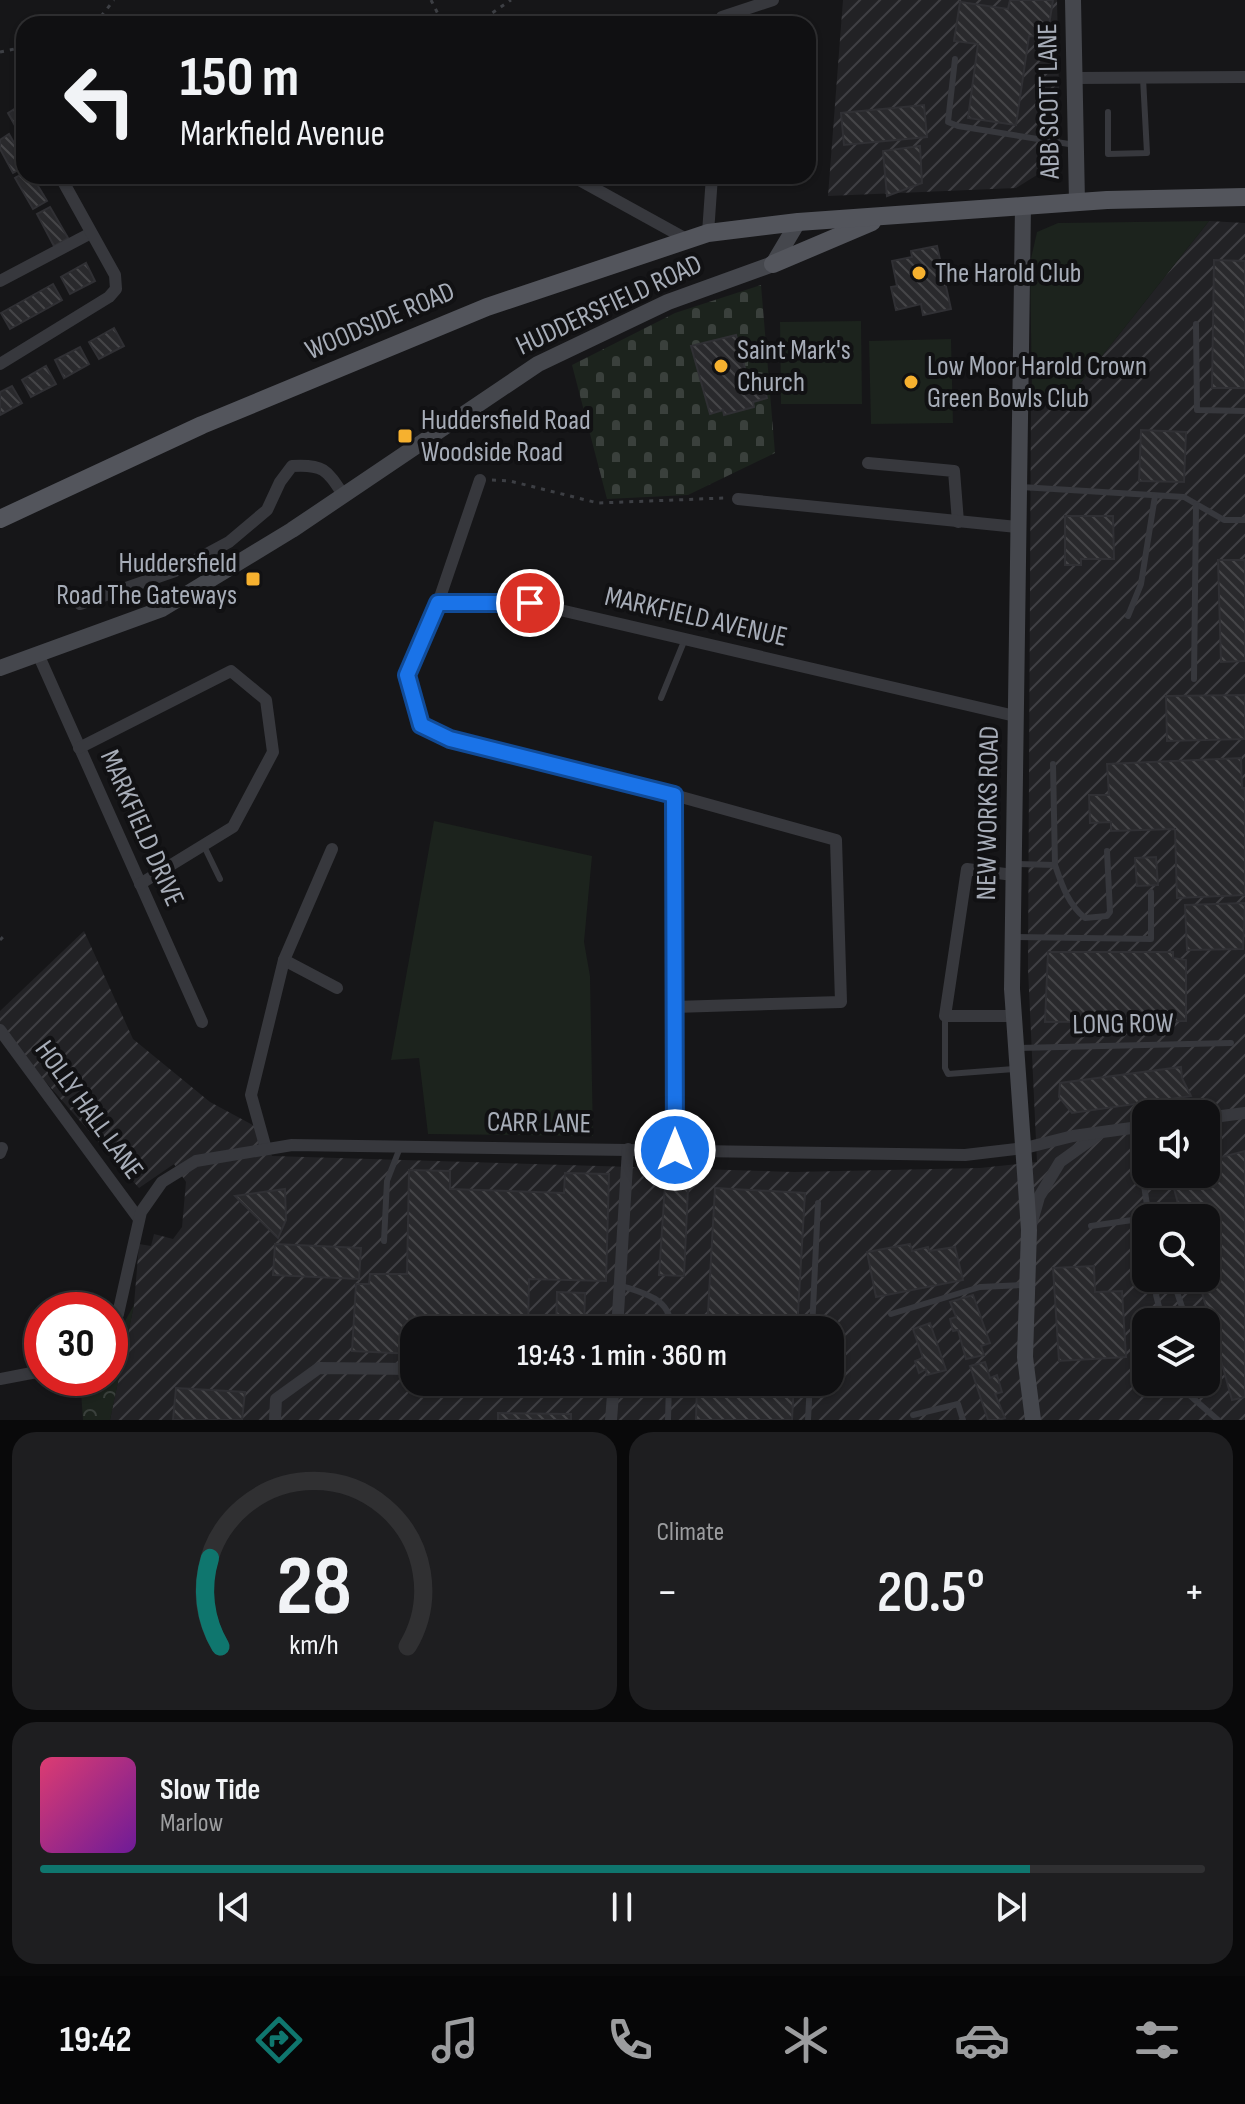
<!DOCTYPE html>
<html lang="en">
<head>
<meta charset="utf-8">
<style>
	body { margin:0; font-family:"Sofia Sans Condensed",sans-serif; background:#1e1e20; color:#f1f3f6; height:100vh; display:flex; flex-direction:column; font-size:30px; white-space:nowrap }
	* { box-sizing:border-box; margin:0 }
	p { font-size:26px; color:#9c9d9f }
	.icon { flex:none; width:44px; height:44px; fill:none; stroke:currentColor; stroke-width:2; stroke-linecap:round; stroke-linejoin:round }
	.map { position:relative; height:1420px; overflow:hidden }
	.panel { display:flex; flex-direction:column; gap:12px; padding:12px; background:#09090a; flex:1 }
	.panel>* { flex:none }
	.banner { position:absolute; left:16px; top:16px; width:800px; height:168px; border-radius:24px; box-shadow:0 2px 6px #0004,0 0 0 2px #303032; background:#101012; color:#f1f3f6; overflow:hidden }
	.buttons { position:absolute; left:1132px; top:1100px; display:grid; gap:16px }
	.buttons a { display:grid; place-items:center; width:88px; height:88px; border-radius:16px; background:#101012; box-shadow:0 2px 6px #0004,0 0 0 2px #303032; font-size:40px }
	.speed { position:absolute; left:24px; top:1292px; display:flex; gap:16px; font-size:40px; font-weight:700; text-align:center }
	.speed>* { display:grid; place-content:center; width:104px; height:104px; border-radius:50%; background:#101012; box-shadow:0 2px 6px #0004,0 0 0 2px #303032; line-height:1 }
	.speed .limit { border:12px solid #d22; background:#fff; color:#111 }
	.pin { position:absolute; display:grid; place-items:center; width:68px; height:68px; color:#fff; margin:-34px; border:4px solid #fff; border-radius:50%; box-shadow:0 2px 8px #0007 }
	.me { position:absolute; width:88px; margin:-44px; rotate:0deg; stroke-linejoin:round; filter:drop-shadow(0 0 6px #0008) }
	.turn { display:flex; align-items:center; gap:28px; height:168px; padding:0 32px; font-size:36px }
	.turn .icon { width:104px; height:104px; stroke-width:2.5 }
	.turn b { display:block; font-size:56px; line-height:68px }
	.big { font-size:60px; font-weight:600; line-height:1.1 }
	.panel .card { flex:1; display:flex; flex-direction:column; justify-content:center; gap:12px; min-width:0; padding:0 28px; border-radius:24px; background:#1e1e20 }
	.panel .dial { align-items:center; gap:0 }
	.dial svg { height:208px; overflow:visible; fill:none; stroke:#303032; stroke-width:7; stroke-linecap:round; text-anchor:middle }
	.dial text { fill:#f1f3f6; stroke:none }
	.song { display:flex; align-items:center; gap:24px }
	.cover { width:96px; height:96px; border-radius:12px; background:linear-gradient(135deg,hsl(340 70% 55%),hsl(280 70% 35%)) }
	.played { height:8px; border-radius:4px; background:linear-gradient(90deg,#0f766e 85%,#303032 85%) }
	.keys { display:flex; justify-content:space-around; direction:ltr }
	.heat { display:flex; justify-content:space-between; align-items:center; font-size:44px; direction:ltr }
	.panel .tiles { flex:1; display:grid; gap:12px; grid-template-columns:1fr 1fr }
	.card:last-child { grid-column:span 2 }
	.trip { position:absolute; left:400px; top:1316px; width:444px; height:80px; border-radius:24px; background:#101012; box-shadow:0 2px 6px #0004,0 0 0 2px #303032; font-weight:600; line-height:80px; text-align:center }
	.dock { display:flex; height:128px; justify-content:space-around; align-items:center; background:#060607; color:#9c9d9f }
	.dock .icon { width:56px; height:56px }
	.dock .active { color:#0f766e }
	.dock b { font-size:36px; color:#f1f3f6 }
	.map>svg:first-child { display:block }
</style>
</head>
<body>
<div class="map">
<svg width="1245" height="1420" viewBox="0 0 1245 1420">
	<defs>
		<pattern id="industrial-furrows" width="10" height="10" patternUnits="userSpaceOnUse" patternTransform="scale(2)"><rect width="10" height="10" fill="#222225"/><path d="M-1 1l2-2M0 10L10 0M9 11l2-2" fill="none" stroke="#3f3f43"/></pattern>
		<pattern id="forest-crowns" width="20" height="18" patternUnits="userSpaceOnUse" patternTransform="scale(2)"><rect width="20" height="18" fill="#1c231d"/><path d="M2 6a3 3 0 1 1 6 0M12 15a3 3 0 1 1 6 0" fill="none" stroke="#3a403c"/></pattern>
		<pattern id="cemetery-stones" width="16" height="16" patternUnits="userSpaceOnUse" patternTransform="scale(2)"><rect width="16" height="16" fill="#1c231d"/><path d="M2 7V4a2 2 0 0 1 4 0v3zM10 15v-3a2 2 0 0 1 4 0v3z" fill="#3a403c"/></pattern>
		<pattern id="building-back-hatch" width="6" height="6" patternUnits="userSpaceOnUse" patternTransform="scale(2)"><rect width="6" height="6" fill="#29292c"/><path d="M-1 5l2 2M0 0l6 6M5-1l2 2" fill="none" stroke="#454548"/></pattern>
	</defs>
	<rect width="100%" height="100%" fill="#161618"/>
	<g fill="url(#industrial-furrows)" fill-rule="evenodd">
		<path d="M843 0H1057L1060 138 1050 167 1016 188 828 196Z"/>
		<path d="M1209 221 1245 223V1420H110L134 1305 139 1244 151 1246 154 1234 173 1239 182 1227 186 1182 174 1164 139 1188 0 1030V1011L84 931 133 1039 210 1102 262 1130 272 1156 794 1172 980 1168 1037 1162 1028 969 1031 400 1060 409ZM1146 1114H1206V1174H1146ZM1146 1218H1206V1278H1146ZM1146 1322H1206V1382H1146ZM414 1330H830V1382H414Z"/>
	</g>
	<g fill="#1c231d">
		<path d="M1209 221 1060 409 1032 400 1030 263 1037 232 1058 223Z"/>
		<path d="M861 321 862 404H781L780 322Z"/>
		<path d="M951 339 953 423 871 424 869 341Z"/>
		<path d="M434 821 592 856 584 942 590 976 593 1136 428 1134 419 1058 391 1060Z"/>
	</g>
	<path fill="url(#forest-crowns)" d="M134 1305 110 1420H83L81 1391 84 1378H110V1348Z"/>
	<path fill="url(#cemetery-stones)" d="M761 285 775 453 688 495 607 499 572 365 675 313Z"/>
	<g fill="url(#building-back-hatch)" stroke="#303034" stroke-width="2">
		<path d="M1010 0H1053L1047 38 1029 36 1016 125 968 118 978 44 954 41 960 2 1008 9Z"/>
		<path d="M24 103V128L18 131 8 113Z"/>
		<path d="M924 105 927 137 844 145 841 113Z"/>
		<path d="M9 134 24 160V167L13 173 0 149V140Z"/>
		<path d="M920 146 922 183 887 196 883 151Z"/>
		<path d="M24 173V176H32L47 201 33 209 15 178Z"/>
		<path d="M50 207 68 238 54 246 37 214Z"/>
		<path d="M937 246 951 309 923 315 921 304 896 310 891 287 897 286 892 261 912 257 911 251Z"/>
		<path d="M1214 260 1245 261V388H1212Z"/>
		<path d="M86 263 95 281 70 294 61 277Z"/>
		<path d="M53 284 62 300 10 329 1 313Z"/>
		<path d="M114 328 124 346 99 359 89 342Z"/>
		<path d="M736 335 751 390 764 387 767 398 753 402 754 407 724 415 723 410 710 414 691 346Z"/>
		<path d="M80 347 89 364 64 378 55 360Z"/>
		<path d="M46 366 56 384 31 397 22 380Z"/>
		<path d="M12 386 22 403 0 415V392Z"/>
		<path d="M1141 430 1186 432 1184 482 1139 481Z"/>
		<path d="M1065 516H1113L1114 559H1081V565H1065Z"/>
		<path d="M1218 560H1245V661L1221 662Z"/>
		<path d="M1245 695V739L1167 741 1166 696Z"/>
		<path d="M1241 758 1242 788H1245V895L1177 898 1175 829 1111 831V822L1090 823 1089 795H1109L1107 764Z"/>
		<path d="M1156 857 1158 885 1137 886 1135 858Z"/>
		<path d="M1245 903 1243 949 1187 950 1185 905Z"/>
		<path d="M1048 952H1173V958L1186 960V1021L1045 1022Z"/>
		<path d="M1181 1067 1182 1078 1191 1096 1072 1113 1059 1097 1060 1083Z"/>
		<path d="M1245 1151V1397L1232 1400 1198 1278H1206V1218H1182L1170 1174H1206V1161Z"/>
		<path d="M409 1170 450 1171V1189L564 1193 565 1173 609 1174 606 1281 529 1279 528 1330H414V1354L352 1351 356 1284H369L370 1274H407Z"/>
		<path d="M665 1185 688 1188 684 1276 659 1275Z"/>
		<path d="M715 1188 805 1193 797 1330H707Z"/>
		<path d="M285 1189 286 1220 278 1238 235 1196Z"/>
		<path d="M275 1244 361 1248 359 1279 273 1275Z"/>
		<path d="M910 1244 912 1251 928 1247 929 1251 955 1247 963 1280 876 1297 867 1252Z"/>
		<path d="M1094 1266 1095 1292 1122 1291 1126 1357 1059 1361 1053 1268Z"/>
		<path d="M557 1292 585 1293 584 1330H556Z"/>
		<path d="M973 1295 990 1343 981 1346 984 1355 966 1359 958 1330 953 1331 950 1319 956 1317 950 1302Z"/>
		<path d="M930 1323 946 1370 927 1375 926 1369 919 1373 915 1361 923 1358 913 1329Z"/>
		<path d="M985 1362 990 1378 997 1375 1002 1392 995 1394 1005 1418 998 1420H988L970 1366Z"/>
		<path d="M697 1382H794L792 1420H696Z"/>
		<path d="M176 1388 245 1392 242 1420H173Z"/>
		<path d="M498 1413 571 1414V1420H498Z"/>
	</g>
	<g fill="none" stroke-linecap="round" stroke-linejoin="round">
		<g stroke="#3d3f44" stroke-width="3" stroke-dasharray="4 6" stroke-linecap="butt">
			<path d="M431 0 443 24"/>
			<path d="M95 24 114 0"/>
			<path d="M476 24 511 0"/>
			<path d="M0 52 24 47"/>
			<path d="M492 480 510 481 598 503 725 498"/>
			<path d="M0 940 5 935"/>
		</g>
		<g stroke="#37383d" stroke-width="6">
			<path d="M955 59 948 122 958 126 1075 145"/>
			<path d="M1108 112V154L1147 153 1143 78"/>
			<path d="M589 186 600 176"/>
			<path d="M1196 324 1197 410 1245 411"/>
			<path d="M1021 487 1184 497 1224 520H1245"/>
			<path d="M1128 616 1141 584 1155 496"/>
			<path d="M1194 679 1196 505"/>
			<path d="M661 698 685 639"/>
			<path d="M203 844 220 879"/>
			<path d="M1017 864 1055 865 1053 764"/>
			<path d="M1055 865C1062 885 1068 904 1085 918L1107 916 1110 912 1107 851"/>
			<path d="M1016 937 1151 939V892"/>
			<path d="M945 1017V1068L948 1074 1014 1069"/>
			<path d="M1018 1048 1231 1043"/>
			<path d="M1135 1127 1149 1218"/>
			<path d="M1091 1226 1146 1218"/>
			<path d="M384 1241 387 1181 401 1145"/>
			<path d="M1162 1278 1156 1295 1163 1322"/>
			<path d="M1164 1278 1176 1289 1187 1322"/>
			<path d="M619 1285C645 1294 672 1298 671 1330"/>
			<path d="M891 1314 980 1287 1024 1285"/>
			<path d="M812 1330 818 1203"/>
			<path d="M1178 1382 1179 1386 1218 1420"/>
			<path d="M1194 1397 1201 1382"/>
			<path d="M913 1415 958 1404 963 1420"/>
			<path d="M668 1420 669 1382"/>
			<path d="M808 1420 810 1382"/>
		</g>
		<g stroke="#37383d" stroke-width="12">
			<path d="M721 24 722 17 773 0"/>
			<path d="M1075 78 1245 77"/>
			<path d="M572 176 688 240"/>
			<path d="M708 233 712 176"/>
			<path d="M0 281 91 233"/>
			<path d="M0 364 109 297 116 289 115 275 60 176"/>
			<path d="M868 463 954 471 958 522"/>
			<path d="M738 499 1017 527"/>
			<path d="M438 603 480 480"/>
			<path d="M80 604 175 571 229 542 267 510 280 482 292 466C324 464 327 470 344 496"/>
			<path d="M38 654 202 1022"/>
			<path d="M79 748 231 671 266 700 273 752 233 827 140 884"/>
			<path d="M674 795 836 840 841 1002 674 1007"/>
			<path d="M1013 875 967 869 945 1016H1013"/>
			<path d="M284 960 337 988"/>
			<path d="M0 1030 139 1219"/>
			<path d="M1206 1118 1245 1113"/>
			<path d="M266 1149 251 1095 284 960 332 849"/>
			<path d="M675 1150 674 795 450 739 421 725 407 675 438 603H530L1015 716"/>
			<path d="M0 1153 2 1148"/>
			<path d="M1031 1225 1039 1197 1060 1162 1099 1134"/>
			<path d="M110 1325 118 1314 141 1212 162 1182 196 1161 292 1145 965 1155 1025 1148 1073 1136 1146 1126"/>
			<path d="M617 1330 628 1149"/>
			<path d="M0 1379 42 1371"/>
			<path d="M275 1420 276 1399 319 1368 414 1369"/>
			<path d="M611 1420 614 1382"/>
		</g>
		<g stroke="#45474d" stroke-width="16">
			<path d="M1073 0 1077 202"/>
			<path d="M1023 206 1012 989 1029 1230 1025 1357 1033 1420"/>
			<path d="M0 668 162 609 292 530 538 364 668 302 773 264 798 222"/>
		</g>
		<g stroke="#53555c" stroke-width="18">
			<path d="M773 264 872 222"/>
			<path d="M0 519 202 425 487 307 708 233 798 222 1023 206 1107 200 1245 197"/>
		</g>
	</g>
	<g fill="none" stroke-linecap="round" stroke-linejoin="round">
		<g stroke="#114b97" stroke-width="20">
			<path id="route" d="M530 603H438L407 675 421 725 450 739 674 795 675 1150"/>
		</g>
		<use href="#route" stroke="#1a73e8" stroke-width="14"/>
	</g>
	<g fill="#f6b12f" stroke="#111113" stroke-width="3">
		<circle cx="919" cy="273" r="8"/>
		<circle cx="721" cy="366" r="8"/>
		<circle cx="911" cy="382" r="8"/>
		<rect x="397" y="428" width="16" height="16" rx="4"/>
		<rect x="245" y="571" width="16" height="16" rx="4"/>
	</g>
	<g text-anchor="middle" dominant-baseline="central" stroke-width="8" stroke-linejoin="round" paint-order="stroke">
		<g font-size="28" fill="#a7adb8" stroke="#111113">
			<text transform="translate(1049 101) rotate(-91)">ABB SCOTT LANE</text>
			<text transform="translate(609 305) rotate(-25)">HUDDERSFIELD ROAD</text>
			<text transform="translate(380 321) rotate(-23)">WOODSIDE ROAD</text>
			<text transform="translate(696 617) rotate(13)">MARKFIELD AVENUE</text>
			<text transform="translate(988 813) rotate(-89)">NEW WORKS ROAD</text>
			<text transform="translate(142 828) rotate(66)">MARKFIELD DRIVE</text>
			<text transform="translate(1123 1024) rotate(-1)">LONG ROW</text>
			<text transform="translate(89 1110) rotate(54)">HOLLY HALL LANE</text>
			<text transform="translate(539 1123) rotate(1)">CARR LANE</text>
		</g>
		<g font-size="28" fill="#a7adb8" stroke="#111113" text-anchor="start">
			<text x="935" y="273">The Harold Club</text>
			<text x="737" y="350">Saint Mark's<tspan x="737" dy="32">Church</tspan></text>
			<text x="927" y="366">Low Moor Harold Crown<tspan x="927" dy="32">Green Bowls Club</tspan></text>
			<text x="421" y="420">Huddersfield Road<tspan x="421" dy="32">Woodside Road</tspan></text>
			<text x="237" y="563" text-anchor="end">Huddersfield<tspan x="237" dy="32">Road The Gateways</tspan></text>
		</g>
	</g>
</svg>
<div class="buttons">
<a><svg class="icon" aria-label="sound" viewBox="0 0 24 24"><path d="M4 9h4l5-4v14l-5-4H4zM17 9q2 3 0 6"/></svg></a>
<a><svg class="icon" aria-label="search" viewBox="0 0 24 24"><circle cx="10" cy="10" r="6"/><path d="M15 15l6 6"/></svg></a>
<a><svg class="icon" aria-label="layers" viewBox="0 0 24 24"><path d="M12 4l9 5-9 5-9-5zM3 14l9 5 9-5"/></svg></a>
</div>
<div class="speed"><div class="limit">30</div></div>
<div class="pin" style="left:530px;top:603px;background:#d93025"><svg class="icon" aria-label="arrive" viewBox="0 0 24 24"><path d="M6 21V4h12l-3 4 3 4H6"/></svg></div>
<svg class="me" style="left:675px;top:1150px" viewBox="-20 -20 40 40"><circle r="17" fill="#1a73e8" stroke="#fff" stroke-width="3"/><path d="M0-11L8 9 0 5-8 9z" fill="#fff"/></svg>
<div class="trip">19:43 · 1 min · 360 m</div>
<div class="banner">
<div class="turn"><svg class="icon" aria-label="left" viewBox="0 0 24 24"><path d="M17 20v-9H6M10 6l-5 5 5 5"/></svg><div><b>150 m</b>Markfield Avenue</div></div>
</div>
</div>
<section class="panel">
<div class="tiles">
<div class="card dial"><svg viewBox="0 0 100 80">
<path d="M14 69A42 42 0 1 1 86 69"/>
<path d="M14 69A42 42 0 0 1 10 35" stroke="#0f766e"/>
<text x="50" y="56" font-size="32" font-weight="700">28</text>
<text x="50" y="72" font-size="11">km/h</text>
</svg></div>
<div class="card"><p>Climate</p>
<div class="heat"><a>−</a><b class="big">20.5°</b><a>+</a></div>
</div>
<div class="card">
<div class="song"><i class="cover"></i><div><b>Slow Tide</b><p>Marlow</p></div></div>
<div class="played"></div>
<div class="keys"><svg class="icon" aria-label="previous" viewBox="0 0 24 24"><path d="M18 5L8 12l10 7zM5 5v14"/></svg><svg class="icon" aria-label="pause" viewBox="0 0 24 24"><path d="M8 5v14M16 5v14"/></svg><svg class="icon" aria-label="next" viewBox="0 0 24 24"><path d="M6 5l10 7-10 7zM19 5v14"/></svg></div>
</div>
</div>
</section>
<nav class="dock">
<b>19:42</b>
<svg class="icon active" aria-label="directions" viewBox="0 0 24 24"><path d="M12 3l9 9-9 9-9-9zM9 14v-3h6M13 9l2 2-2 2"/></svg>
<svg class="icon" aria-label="music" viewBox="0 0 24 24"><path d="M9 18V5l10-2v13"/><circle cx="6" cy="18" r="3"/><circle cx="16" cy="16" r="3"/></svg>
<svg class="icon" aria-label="phone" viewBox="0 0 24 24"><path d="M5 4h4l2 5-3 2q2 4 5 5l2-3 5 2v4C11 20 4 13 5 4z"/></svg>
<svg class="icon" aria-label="climate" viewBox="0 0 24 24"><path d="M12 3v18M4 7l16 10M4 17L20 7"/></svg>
<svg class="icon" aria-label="car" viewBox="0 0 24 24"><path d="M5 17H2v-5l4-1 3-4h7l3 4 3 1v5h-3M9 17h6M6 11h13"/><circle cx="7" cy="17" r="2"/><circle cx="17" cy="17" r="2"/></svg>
<svg class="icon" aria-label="filters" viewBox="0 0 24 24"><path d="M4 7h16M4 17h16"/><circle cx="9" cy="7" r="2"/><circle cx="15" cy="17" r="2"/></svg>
</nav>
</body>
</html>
